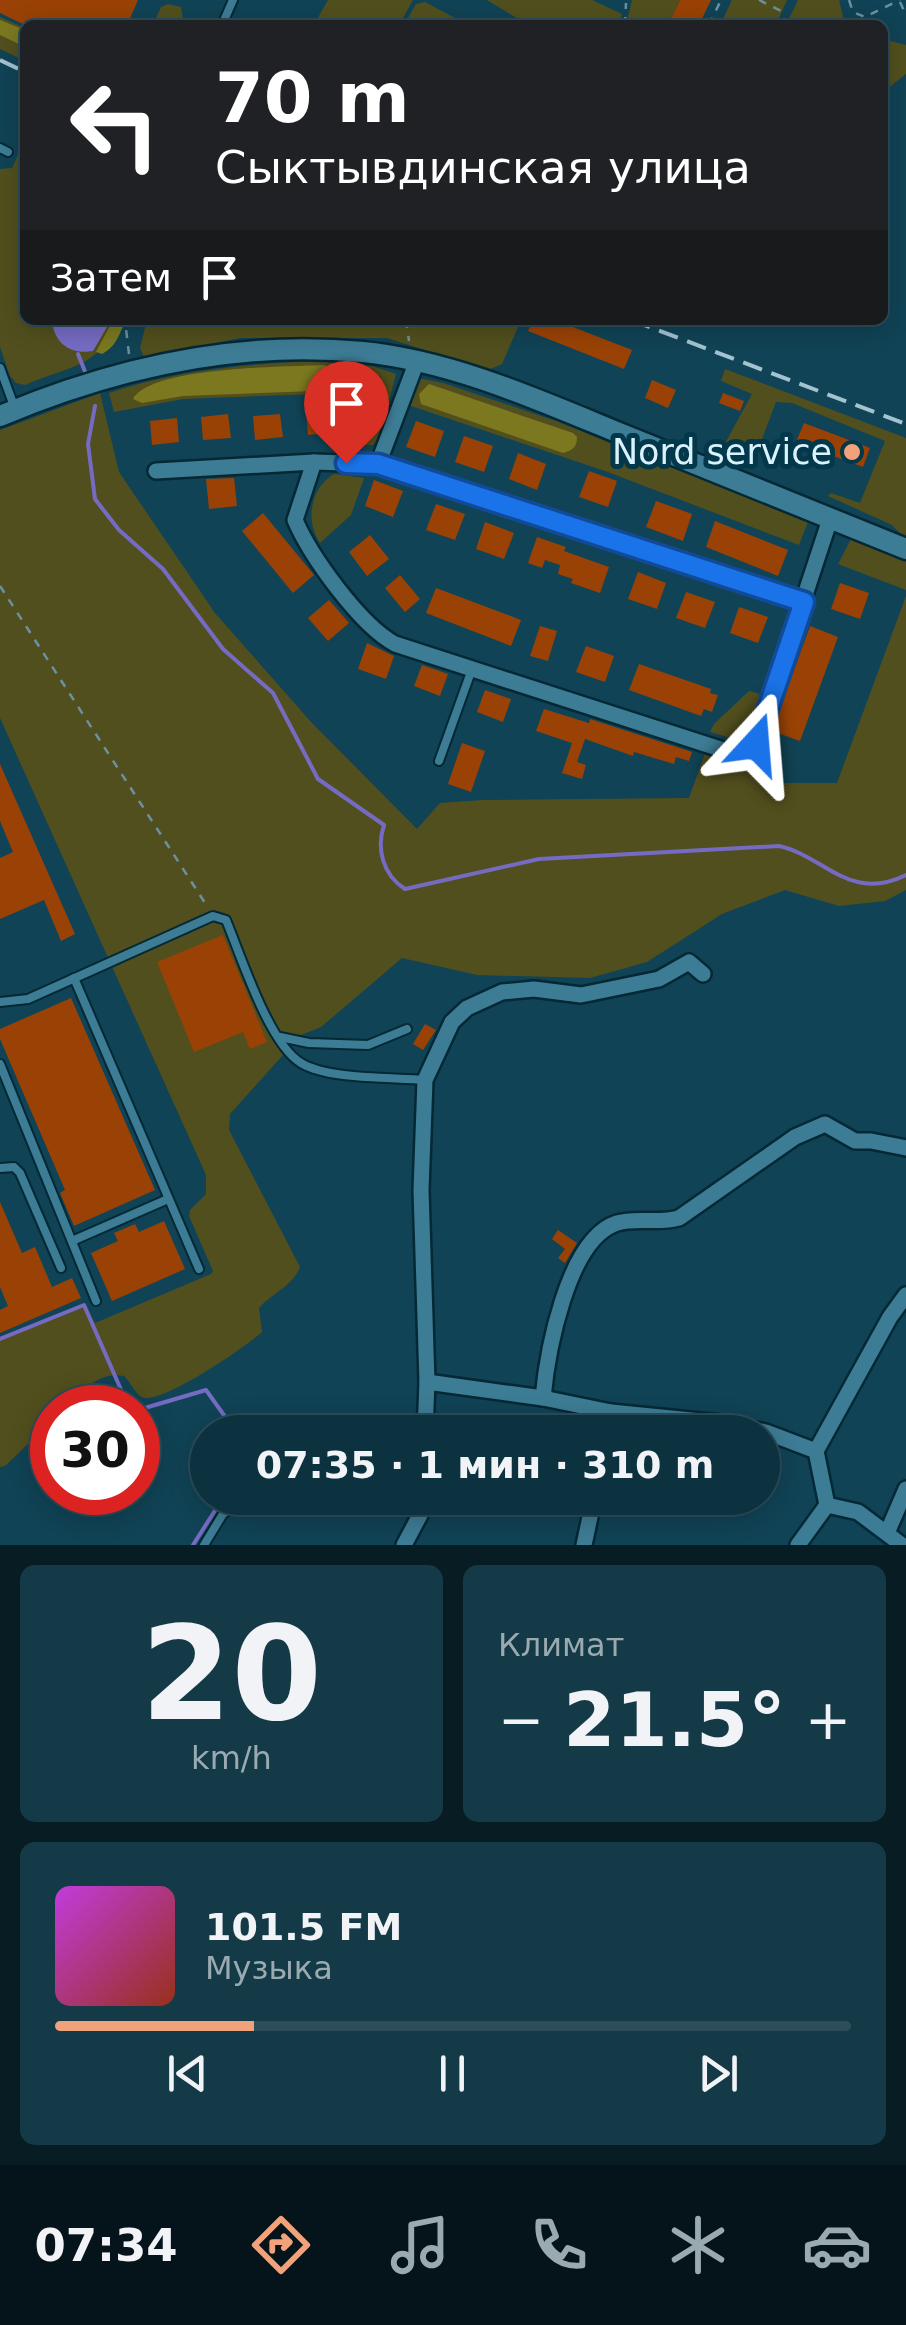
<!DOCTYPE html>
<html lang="ru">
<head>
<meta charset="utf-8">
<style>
	body { margin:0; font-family:"DejaVu Sans",sans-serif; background:#153a47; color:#f1f3f6; height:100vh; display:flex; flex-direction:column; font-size:38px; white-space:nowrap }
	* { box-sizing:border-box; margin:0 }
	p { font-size:32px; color:#9aaab1 }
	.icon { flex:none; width:55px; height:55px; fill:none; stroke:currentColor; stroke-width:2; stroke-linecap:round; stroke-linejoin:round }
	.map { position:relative; height:1545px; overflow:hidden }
	.sheet { display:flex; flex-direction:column; gap:20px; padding:20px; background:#071c23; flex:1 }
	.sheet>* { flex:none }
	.guide { position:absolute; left:20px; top:20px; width:868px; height:305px; border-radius:15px; box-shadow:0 5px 25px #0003,0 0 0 2px #2c4d59; background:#202124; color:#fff; overflow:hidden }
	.speed { position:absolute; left:30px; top:1385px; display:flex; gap:20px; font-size:50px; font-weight:700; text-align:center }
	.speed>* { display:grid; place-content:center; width:130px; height:130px; border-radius:50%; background:#0c3240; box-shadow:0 5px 25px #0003,0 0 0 2px #2c4d59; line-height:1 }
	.speed .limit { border:15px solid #d22; background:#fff; color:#111 }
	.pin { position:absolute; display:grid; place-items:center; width:85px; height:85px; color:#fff; margin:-102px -42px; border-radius:50% 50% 50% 0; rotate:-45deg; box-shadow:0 0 10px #0007 }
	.pin .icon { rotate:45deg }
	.me { position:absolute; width:110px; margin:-55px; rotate:19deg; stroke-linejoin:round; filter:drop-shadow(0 0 8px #0008) }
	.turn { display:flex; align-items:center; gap:35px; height:210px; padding:0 30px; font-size:45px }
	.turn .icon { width:130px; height:130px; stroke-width:2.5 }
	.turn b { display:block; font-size:70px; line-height:85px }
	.then { display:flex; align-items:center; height:95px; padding:0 30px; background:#0003; gap:20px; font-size:38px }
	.big { font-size:75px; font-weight:700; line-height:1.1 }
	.sheet .widget { flex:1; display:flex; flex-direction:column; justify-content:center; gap:15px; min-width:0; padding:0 35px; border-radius:15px; background:#153a47 }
	.sheet .dial { align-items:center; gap:0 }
	.dial b { font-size:130px; line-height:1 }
	.song { display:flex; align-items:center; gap:30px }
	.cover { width:120px; height:120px; border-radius:15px; background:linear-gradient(135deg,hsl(290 70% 55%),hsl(10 70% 35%)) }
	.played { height:10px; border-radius:5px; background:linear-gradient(90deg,#f1a27b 25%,#2c4d59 25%) }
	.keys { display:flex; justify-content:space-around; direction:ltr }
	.heat { display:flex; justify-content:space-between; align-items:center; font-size:55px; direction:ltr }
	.sheet .tiles { flex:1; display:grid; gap:20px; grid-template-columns:1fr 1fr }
	.widget:last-child { grid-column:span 2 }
	.trip { position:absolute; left:190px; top:1415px; width:590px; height:100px; border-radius:50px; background:#0c3240; box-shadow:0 5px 25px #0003,0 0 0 2px #2c4d59; font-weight:700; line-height:100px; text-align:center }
	.tabs { display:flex; height:160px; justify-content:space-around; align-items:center; background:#05141a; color:#9aaab1 }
	.tabs .icon { width:70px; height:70px }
	.tabs .current { color:#f1a27b }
	.tabs b { font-size:45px; color:#f1f3f6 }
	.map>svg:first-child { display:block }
</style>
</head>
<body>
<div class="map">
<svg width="906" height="1545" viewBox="0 0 906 1545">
	<rect width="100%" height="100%" fill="#104355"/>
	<g fill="#524f1e">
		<path d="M328 0H413L399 25H320L315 23Z"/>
		<path d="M487 0H592L622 14 619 25H528Z"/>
		<path d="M632 0H680L668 25H626Z"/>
		<path d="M732 0H787L776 25H720Z"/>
		<path d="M798 0H839L845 25H786Z"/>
		<path d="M425 2 468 25H404L416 4Z"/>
		<path d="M168 4 181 7 184 25H153L161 7Z"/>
		<path d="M0 17 25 28V61L0 49Z"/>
		<path d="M882 39 906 45V74L883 92Z"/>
		<path d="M25 139V320H123C93 370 74 364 25 385L16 383 10 376 0 347V169L12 168Z"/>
		<path d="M147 320H521L502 364 488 370 387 338H240L144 357 140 348Z"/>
		<path d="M316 361 372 366 396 374 381 433 373 445H348L344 393 183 399 114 412 109 393C177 370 246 364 316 361Z"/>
		<path d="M725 369 906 438V539L892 525 828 496 831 493 860 503 885 441 792 403 776 402 751 468 707 450V442L723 447 752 394 721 381Z"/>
		<path d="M417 378 443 383 556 421 808 522 799 545 605 471 408 405 391 453Z"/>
		<path d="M100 393 119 472 215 613 311 722 417 829 440 803 483 800 689 798 706 751 748 765 764 783H837L906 596V890L885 901 839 906 785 890 722 914 647 962 590 978 477 975 402 958 321 1027 301 1035 230 1114 229 1130 300 1267C293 1286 272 1293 259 1308L262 1332C244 1348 168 1400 145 1398 136 1397 131 1382 124 1376 98 1371 84 1391 67 1407L52 1408V1421L5 1466 0 1467V1338L80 1305 86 1306 95 1323 211 1274 213 1271 189 1216 190 1210 206 1194V1175L0 718V430Z"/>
		<path d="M334 474 364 478 351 515 320 543C305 521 310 488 334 474Z"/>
		<path d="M851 539 906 559V590L838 564Z"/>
		<path d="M749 691 764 695 747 737 737 740 710 732 714 724Z"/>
	</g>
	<g fill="#7c7820">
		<path d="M0 20 25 30V47L0 35Z"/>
		<path d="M113 320H126C119 334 117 346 102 354L96 352Z"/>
		<path d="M324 365 338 372 342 384 341 390 183 396 142 403 133 399C151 366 287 367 324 365Z"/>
		<path d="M429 384 573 433 577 437C577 447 573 450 563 453L421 404 419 394Z"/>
	</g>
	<path fill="#756bc3" d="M52 320H111L93 351C71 355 54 344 52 320Z"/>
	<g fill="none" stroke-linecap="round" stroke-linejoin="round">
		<g stroke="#756bc3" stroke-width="4">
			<path d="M78 354 86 374"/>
			<path d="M95 406 88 444 95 499 119 530 163 569 223 649 273 693 318 779 384 825C376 849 383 875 405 889L539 859 779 846C825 856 849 903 906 875"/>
			<path d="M0 1339 84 1305 129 1408"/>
			<path d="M138 1410 206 1390 236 1432"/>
			<path d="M193 1545 223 1498"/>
		</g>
	</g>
	<g fill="#9a4205">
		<path d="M0 0H138L127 25H25L0 13Z"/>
		<path d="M680 0H711L699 25H668Z"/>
		<path d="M533 320H555L632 350 624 369 528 331Z"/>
		<path d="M652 380 676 390 668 408 645 398Z"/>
		<path d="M723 393 744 401 740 411 719 403Z"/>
		<path d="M333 409 336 432 308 435 306 411Z"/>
		<path d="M228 414 231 438 203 440 201 417Z"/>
		<path d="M280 414 283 437 255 440 253 416Z"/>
		<path d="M177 418 179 442 152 445 150 421Z"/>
		<path d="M416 421 444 431 435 457 406 447Z"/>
		<path d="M804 423 870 448 863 467 796 442Z"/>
		<path d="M464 436 493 446 484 472 455 462Z"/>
		<path d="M518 453 546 464 537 490 509 479Z"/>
		<path d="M589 471 617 481 608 507 579 497Z"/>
		<path d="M234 478 237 506 209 509 206 479Z"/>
		<path d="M374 480 403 491 393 517 365 506Z"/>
		<path d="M656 501 692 514 683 541 646 527Z"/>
		<path d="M436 504 465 514 455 540 426 530Z"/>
		<path d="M263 513 314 575 293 593 242 531Z"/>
		<path d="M715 521 788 550 778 576 706 547Z"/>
		<path d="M485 522 514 533 504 559 476 549Z"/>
		<path d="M370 535 389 559 367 576 349 552Z"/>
		<path d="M537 537 566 547 564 551 609 567 600 593 571 583 573 579 558 574 560 565 545 560 542 568 528 563Z"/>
		<path d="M638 572 666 583 657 609 628 599Z"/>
		<path d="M400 575 420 599 405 612 385 588Z"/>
		<path d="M840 583 869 593 860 619 831 609Z"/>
		<path d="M436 588 521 620 511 646 426 613Z"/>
		<path d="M686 592 715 602 705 628 676 618Z"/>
		<path d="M329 600 349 623 328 641 308 618Z"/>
		<path d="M739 607 768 617 758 643 730 633Z"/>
		<path d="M540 626 557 631 548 661 530 656Z"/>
		<path d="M810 626 838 637 800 741 772 731Z"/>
		<path d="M367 643 394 656 386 679 358 669Z"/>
		<path d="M586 646 614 656 605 682 576 672Z"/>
		<path d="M639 664 711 689 710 693 718 695 712 712 704 709 701 716 629 690Z"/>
		<path d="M422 665 448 674 440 696 414 686Z"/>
		<path d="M485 690 511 699 503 722 477 712Z"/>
		<path d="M544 709 589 723 590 719 692 752 689 761 676 757 674 764 634 752 633 756 585 739 577 762 586 765 582 779 562 773 572 743 536 731Z"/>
		<path d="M462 743 485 751 471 792 448 784Z"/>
		<path d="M0 764 75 934 61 941 44 900 0 919V858L13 852 0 821Z"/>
		<path d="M223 935 267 1042 250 1049 243 1032 194 1052 157 962Z"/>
		<path d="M71 998 155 1190 74 1226 60 1193 65 1190 0 1039V1029Z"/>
		<path d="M425 1024 436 1030 423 1050 413 1044Z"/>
		<path d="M0 1202 22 1253 35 1247 52 1287 72 1278 81 1298 0 1333V1310L8 1306 0 1287Z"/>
		<path d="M164 1221 185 1269 112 1301 91 1253 118 1241 114 1233 135 1224 139 1232Z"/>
		<path d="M558 1230 577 1243 565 1263 558 1258 565 1249 552 1239Z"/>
	</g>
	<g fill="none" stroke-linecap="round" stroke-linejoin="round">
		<g stroke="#052835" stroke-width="12">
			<g id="service">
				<path d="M222 25 233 0"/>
				<path d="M0 148 8 152"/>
				<path d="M0 368 14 406"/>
				<path d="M439 761 472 669"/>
				<path d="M74 978 199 1269"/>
				<path d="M0 1002 28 999 213 916 226 920C241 956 269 1044 301 1063 329 1080 392 1077 425 1080"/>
				<path d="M280 1037 309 1043 368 1045 407 1029"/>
				<path d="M0 1064 96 1301"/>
				<path d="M0 1168 14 1167 20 1173 61 1268"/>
				<path d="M72 1241 168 1199"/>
				<path d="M204 1545 223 1514 245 1498"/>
			</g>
		</g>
		<g stroke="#052835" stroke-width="20">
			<g id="minor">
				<path d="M314 462 295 520C311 557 360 625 395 644L748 758 756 744 830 519"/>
				<path d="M378 464 417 361"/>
				<path d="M156 471 314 462 378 464 804 603"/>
				<path d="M427 1382 543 1398 611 1412 721 1423 766 1432 816 1451 827 1505"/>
				<path d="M543 1398C547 1354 567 1239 617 1223 636 1217 658 1224 679 1218L795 1137 825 1124 855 1141H871L906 1148"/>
				<path d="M425 1432 427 1382 421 1190 425 1080 452 1022 467 1008 502 992 534 989 581 995 659 979 689 962 703 974"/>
				<path d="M607 1432 611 1412"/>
				<path d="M816 1451 890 1317 906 1295"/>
				<path d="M827 1505 858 1512 902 1545"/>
				<path d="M887 1533 906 1489"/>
				<path d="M404 1545 420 1515 421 1498"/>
				<path d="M584 1545 594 1498"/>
				<path d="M798 1545 827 1505"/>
			</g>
		</g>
		<g stroke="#052835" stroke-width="25">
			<path id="tertiary" d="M0 416C114 368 239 340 363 352 453 361 541 401 624 435 718 473 812 511 906 549"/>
		</g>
		<g stroke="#6a91a0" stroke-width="2.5" stroke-dasharray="8 8" stroke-linecap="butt">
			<path d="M759 0 785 13"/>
			<path d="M849 0 853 12 865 17 900 0"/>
			<path d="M900 2 906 15"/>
			<path d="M625 25 626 3"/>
			<path d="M709 25 721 0"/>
			<path d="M406 320 409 341"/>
			<path d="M129 354 126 329 133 320"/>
			<path d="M0 586 207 906"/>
		</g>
		<use href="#service" stroke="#3d7c95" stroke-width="8"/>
		<use href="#minor" stroke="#3d7c95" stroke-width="15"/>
		<use href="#tertiary" stroke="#3d7c95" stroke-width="20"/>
		<g stroke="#a3c3d0" stroke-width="4" stroke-dasharray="20 10" stroke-linecap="butt">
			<path d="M0 60 25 72"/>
			<path d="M631 320 906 424"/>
		</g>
	</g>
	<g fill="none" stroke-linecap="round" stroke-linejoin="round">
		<g stroke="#114b97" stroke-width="25">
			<path id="route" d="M346 463 378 464 804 602 756 744"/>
		</g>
		<use href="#route" stroke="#1a73e8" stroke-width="18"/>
	</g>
	<circle fill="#f1a27b" stroke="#02384a" stroke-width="4" cx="852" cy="452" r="10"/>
	<g text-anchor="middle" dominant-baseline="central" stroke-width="10" stroke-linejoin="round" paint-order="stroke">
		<g font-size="35" fill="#d9f2fd" stroke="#02384a" text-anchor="end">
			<text x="832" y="452">Nord service</text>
		</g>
	</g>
</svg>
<div class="speed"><div class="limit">30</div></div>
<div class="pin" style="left:346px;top:463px;background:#d93025"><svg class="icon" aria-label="arrive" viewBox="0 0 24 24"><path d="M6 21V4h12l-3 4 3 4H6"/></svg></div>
<svg class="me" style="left:756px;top:744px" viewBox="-20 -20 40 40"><path d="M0-17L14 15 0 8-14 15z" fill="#1a73e8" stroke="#fff" stroke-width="4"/></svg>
<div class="trip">07:35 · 1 мин · 310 m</div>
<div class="guide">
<div class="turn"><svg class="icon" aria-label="left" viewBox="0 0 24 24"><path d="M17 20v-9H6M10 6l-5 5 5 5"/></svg><div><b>70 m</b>Сыктывдинская улица</div></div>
<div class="then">Затем<svg class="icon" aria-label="arrive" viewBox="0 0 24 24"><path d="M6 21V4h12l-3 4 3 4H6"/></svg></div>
</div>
</div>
<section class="sheet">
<div class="tiles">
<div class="widget dial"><b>20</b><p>km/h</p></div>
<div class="widget"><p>Климат</p>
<div class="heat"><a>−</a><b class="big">21.5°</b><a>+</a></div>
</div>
<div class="widget">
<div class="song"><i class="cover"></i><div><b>101.5 FM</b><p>Музыка</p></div></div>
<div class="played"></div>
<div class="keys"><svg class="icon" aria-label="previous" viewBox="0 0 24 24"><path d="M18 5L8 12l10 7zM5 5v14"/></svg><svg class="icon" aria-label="pause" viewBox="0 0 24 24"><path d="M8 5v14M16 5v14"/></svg><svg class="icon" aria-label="next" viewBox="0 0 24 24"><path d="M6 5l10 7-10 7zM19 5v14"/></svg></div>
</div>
</div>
</section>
<nav class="tabs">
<b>07:34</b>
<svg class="icon current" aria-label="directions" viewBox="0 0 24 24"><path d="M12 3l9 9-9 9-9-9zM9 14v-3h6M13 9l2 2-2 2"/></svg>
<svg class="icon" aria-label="music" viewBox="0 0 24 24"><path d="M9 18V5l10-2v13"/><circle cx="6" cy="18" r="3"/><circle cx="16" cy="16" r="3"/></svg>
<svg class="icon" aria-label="phone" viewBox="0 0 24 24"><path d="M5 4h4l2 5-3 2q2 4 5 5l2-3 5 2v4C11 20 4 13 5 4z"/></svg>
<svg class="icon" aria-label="climate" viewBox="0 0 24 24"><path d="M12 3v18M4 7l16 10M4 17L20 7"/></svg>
<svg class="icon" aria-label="car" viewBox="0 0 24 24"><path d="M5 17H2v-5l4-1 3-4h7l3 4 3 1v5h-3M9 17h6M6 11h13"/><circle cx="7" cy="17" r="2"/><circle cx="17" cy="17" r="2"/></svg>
</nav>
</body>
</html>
